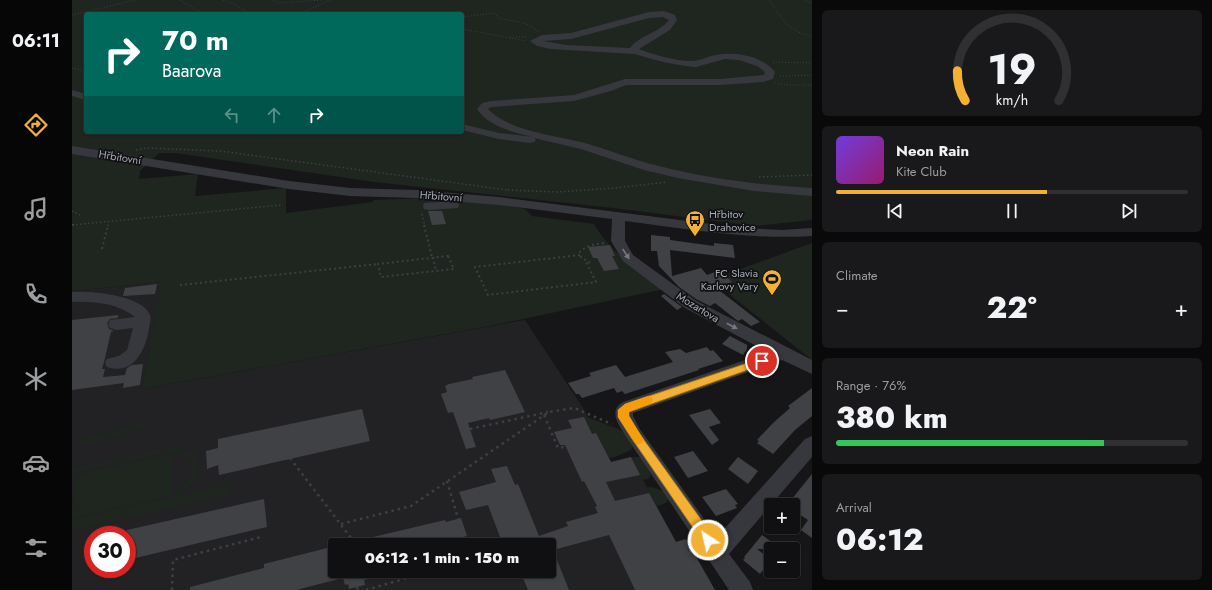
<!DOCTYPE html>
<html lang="en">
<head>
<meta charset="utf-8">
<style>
	body { margin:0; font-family:Jost,sans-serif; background:#19191b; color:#f1f3f6; height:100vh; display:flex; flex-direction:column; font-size:15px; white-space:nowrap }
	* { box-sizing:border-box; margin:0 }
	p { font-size:13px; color:#9c9d9f }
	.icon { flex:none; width:22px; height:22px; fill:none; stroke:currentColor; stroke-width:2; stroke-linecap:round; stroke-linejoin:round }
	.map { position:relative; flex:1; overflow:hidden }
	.details { display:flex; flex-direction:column; gap:10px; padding:10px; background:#09090a; width:400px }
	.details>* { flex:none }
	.top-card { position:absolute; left:12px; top:12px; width:380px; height:122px; border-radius:4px; box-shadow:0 1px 3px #0004,0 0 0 1px #303032; background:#00695c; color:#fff; overflow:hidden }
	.fabs { position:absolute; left:692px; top:498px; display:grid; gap:8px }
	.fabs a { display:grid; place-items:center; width:36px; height:36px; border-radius:4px; background:#101012; box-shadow:0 1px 3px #0004,0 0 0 1px #303032; font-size:20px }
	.speed { position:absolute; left:12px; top:526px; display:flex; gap:8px; font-size:20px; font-weight:700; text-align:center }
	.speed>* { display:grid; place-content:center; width:52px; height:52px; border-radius:50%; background:#101012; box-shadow:0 1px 3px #0004,0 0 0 1px #303032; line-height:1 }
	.speed .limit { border:6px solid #d22; background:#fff; color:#111 }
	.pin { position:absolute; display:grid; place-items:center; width:34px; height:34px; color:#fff; margin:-17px; border:2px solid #fff; border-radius:50%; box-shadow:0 1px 4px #0007 }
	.me { position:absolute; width:44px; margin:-22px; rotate:325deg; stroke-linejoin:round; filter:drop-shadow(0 0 3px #0008) }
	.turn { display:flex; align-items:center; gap:14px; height:84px; padding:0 12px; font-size:18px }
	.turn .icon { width:52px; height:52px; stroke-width:2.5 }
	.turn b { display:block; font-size:28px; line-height:34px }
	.lanes { display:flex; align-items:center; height:38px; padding:0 12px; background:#0003; justify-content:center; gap:20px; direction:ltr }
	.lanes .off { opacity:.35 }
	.big { font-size:30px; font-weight:800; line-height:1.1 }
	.details .tile { flex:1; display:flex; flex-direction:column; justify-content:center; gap:6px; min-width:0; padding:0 14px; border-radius:6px; background:#19191b }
	.details .dial { align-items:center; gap:0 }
	.dial svg { height:104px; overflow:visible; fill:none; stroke:#303032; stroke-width:7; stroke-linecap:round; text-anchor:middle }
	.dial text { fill:#f1f3f6; stroke:none }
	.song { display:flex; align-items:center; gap:12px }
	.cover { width:48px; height:48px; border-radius:6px; background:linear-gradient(135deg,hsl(260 70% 55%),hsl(320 70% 35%)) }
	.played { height:4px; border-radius:2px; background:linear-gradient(90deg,#f2b134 60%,#303032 60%) }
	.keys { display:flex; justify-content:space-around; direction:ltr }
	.heat { display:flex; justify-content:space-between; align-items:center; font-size:22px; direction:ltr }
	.charge { height:6px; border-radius:3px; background:linear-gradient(90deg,#34c759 76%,#303032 0) }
	.trip { position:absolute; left:256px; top:538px; width:228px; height:40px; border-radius:4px; background:#101012; box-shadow:0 1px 3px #0004,0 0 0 1px #303032; font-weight:800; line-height:40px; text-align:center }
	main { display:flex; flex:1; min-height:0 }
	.dock { display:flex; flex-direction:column; width:72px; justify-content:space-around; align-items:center; background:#060607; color:#9c9d9f }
	.dock .icon { width:28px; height:28px }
	.dock .active { color:#f2b134 }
	.dock b { font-size:18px; color:#f1f3f6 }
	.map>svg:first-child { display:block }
</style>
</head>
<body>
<main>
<nav class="dock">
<b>06:11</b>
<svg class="icon active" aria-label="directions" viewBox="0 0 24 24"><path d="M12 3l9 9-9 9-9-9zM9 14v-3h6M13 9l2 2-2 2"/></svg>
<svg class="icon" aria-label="music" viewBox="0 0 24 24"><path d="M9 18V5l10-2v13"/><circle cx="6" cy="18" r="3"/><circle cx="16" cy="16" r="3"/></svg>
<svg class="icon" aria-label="phone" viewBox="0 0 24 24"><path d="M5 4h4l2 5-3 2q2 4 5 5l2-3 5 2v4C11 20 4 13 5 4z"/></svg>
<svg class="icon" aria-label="climate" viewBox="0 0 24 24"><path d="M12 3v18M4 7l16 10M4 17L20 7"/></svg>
<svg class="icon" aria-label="car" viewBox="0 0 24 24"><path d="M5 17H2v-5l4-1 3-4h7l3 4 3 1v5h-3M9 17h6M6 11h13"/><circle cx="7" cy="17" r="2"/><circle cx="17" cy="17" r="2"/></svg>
<svg class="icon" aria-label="filters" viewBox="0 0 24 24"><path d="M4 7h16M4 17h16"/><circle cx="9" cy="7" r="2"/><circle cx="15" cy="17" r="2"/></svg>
</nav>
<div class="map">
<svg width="740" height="590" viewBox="0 0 740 590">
	<rect width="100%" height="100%" fill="#161618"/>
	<path fill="#222225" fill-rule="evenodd" d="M90 282 70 389 453 320 511 408 539 462 559 457 604 542 614 539 643 590H0V291ZM21 535H55V569H21ZM263 545H477V571H263Z"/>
	<g fill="#1e261f" fill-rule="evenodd">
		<path d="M0 0H740V220L683 226 541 208 302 182 103 153H87L68 171 67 179 126 174 123 196 214 188V213L301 202V200L355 198 428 203 453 209 460 216 522 224C538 252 566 270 592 289L423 325 70 389 89 282 0 291ZM14 14H390V132H14Z"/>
		<path d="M740 243V360L647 286 660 282 652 275Z"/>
		<path d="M513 416 546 429 555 434 561 446 559 450C551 453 546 457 537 458L524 433 519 432 512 417Z"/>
		<path d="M76 421V428L8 446 9 439Z"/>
		<path d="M100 447C135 452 129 475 111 495L157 484 158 494 0 531V520L99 497C119 485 133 455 98 452L11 470 0 474V470L11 466Z"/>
		<path d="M100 454V495L0 518 4 475Z"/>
		<path d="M559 457H569L579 475 576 479 570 480Z"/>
		<path d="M574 487C583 487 591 490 597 497 596 504 591 504 585 506Z"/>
	</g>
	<g fill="#404145">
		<path d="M356 211H370L374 224 360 225Z"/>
		<path d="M579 235 598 237V240L642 246V243L661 245 663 258 598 250 600 276 629 268 635 275 648 270 660 282 643 287 688 322 679 326 670 319 666 321 662 318 643 303 638 306 624 299 607 287 587 266 585 251H579Z"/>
		<path d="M538 245 543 256H540L547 269 532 271 525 258H521L516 247Z"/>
		<path d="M85 284 83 294 51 296 53 288Z"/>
		<path d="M592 294 610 307 605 310 589 296Z"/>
		<path d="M46 315V318L38 319 35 323 37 329 42 331 39 332 32 362 30 369H33L31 377 53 375 55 368 60 365 71 364 68 385 51 388 52 383 0 390V320Z"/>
		<path d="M658 336 675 345V349L671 355 650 344Z"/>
		<path d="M635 347 638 351 641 350 651 361 626 369 627 370 553 394 550 391 545 393 542 388 510 398 507 394H504L496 383 519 376 517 373 544 365 553 377 601 362 593 352 608 349 614 353Z"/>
		<path d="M433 370 453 412 418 420 417 418 396 423 404 447 394 449 381 412 376 413 369 394 375 392 373 386 377 384 401 379 400 377Z"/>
		<path d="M740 388V416L723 430 701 454 685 443 687 441 685 440 701 423 718 408 716 406Z"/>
		<path d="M290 409 298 441 147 475 146 465 135 469 134 451 146 448V439Z"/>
		<path d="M638 409 649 423 637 427 647 440 640 445 617 415Z"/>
		<path d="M512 417 520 434 524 433 539 462 559 457 568 475 534 482 543 501 577 493 604 542 614 539 643 590H563L537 535 481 550 497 590H456L448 571H477V545H431L416 505 394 510 387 492 424 482 419 469 435 466 443 485 446 484 467 536 496 526 494 522 526 513 523 507 525 506 512 481 510 482 493 445H488L482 432 500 428 496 420Z"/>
		<path d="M621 451 636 471 616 478 602 457Z"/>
		<path d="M666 457 686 471 676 484 656 469Z"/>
		<path d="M740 474V538L729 530 736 520 721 510V505H715Z"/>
		<path d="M654 489 666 504 663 505 665 508 644 516 630 497Z"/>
		<path d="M192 499 195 527 55 560V530Z"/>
		<path d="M389 518 395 536 387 538 389 542 380 544 381 545H285L284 541 373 520 374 522Z"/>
		<path d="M690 535 709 549H685L699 560 688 574 671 560 673 558 672 557Z"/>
		<path d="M263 546V571H313L314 575 292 580 293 585 277 589 276 584 273 585 271 578 224 590H118V587L192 568V564Z"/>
	</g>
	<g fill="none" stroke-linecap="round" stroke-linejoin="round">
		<g stroke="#3d3f44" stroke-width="1" stroke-dasharray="1 2" stroke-linecap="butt">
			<path d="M108 0 132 14"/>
			<path d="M151 0 162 4 178 14"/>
			<path d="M201 0 207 3 250 0"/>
			<path d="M697 0 714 24 726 32 740 37"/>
			<path d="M733 0 740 4"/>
			<path d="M227 14 258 0"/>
			<path d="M310 14H349"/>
			<path d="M0 15 63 0"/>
			<path d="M390 17 423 13 426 18C440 22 455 20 466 32"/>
			<path d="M390 29 454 41"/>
			<path d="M438 37H455"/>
			<path d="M701 62 740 63"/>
			<path d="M0 68 14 71"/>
			<path d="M708 76 740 75"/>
			<path d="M12 80H14"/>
			<path d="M703 83 716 85H740"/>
		</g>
		<g stroke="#3d3f44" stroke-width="1.5" stroke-dasharray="1.5 2.5" stroke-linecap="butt">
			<path d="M64 150 75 148 148 151 436 190"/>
			<path d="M687 177 740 175"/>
			<path d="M436 190 485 192 543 188 595 182"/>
			<path d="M0 211 8 215"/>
			<path d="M350 214 353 226"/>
			<path d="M0 225 209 205"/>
			<path d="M36 226 37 222"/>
		</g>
		<g stroke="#3d3f44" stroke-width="2" stroke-dasharray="2 3" stroke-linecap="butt">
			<path d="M0 225H4"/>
			<path d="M352 225 360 257"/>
			<path d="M30 249 36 225"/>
			<path d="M508 255 403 267 416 295 524 282 513 260"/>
			<path d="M376 256 382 269 309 277 306 264Z"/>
			<path d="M361 257 364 271"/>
			<path d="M518 263 509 257 508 252C515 244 525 244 535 243"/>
			<path d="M108 285 306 264"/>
		</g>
		<g stroke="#3d3f44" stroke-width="2.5" stroke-dasharray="2.5 4" stroke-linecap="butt">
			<path d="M472 415 486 448 492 447"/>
			<path d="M398 429 476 412"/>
			<path d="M218 458 282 542"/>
			<path d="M375 481 394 545"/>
			<path d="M269 524 339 506 477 412 502 408 540 424"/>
			<path d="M285 587 286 590"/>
			<path d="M100 590 101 560 189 537"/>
			<path d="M294 590 359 571"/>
		</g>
		<g fill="#37383d" fill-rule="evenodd">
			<path d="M592 11 603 15 605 20 598 30 567 49C584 55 602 61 620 61 629 61 636 56 644 55 663 51 691 56 703 72L701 79 691 82 648 85H554L539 91 502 101 419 107 416 109C437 131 481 135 509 142 535 149 561 160 587 166 637 179 689 185 740 188V196L682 191 606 178 572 170 509 149 462 138 464 140 462 142 458 143 427 139 390 130V124L427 133 461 137C441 132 417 127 405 109L410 103 419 101 502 95 553 79H648L692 75 693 72 685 66 667 60 653 59 624 67 613 66 591 62 562 54 479 49 465 46 458 41 470 35 499 33 577 12ZM591 17 597 20C587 33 568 35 558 48L494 45 471 41 499 39 577 18Z"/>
			<path d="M0 90 14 94V100L0 96Z"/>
			<path d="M0 146 217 181 278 188 344 190 427 197 671 228 710 230 740 228V236C677 240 616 229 553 221V241L561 255 623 300 740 360V374L710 360 561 413V416L567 428 645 537 733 439 740 436V457L657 554 678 582 681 590H657L555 438C548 427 535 411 551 402L696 352 613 308 551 261 539 241 540 219 427 205 344 198 278 196 217 189 0 154Z"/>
			<path d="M381 201 386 202 387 205 386 208 357 210 352 209 351 206 352 203Z"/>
			<path d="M0 292C19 291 67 295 77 313 80 317 78 323 77 328 74 349 62 376 35 367L33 363 35 359 47 356 55 350 61 328 44 330 38 328 36 324 38 320 63 317C45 303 22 301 0 302Z"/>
		</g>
	</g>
	<defs><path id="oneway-solid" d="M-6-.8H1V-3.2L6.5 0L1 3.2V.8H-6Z"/></defs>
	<g fill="#757881">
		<use href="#oneway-solid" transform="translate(554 254) rotate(57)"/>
		<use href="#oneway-solid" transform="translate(660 326) rotate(28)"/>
	</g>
	<path fill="#f2b134" stroke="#9d7322" d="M690 358 693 359 695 361 693 364 557 412V416L565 430 641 536 642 540 641 544 636 546 632 544 558 436 546 417V410L553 404Z"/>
	<path fill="#f59e0b" d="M576 396 579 397 581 400 579 403 557 412V416L572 440 570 443 566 445 563 443 546 417V410L553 404Z"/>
	<defs>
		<g id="bus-pin" transform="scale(1)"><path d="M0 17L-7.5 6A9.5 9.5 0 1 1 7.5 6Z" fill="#f2b134" stroke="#111113"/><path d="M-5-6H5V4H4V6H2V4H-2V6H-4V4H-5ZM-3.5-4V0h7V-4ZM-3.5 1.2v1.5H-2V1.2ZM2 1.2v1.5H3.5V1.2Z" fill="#111"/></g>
		<g id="stadium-pin" transform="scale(1)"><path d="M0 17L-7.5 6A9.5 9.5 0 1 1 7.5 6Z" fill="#f2b134" stroke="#111113"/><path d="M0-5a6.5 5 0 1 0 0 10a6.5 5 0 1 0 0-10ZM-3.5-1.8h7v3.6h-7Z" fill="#111"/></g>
	</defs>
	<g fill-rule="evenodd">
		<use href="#bus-pin" x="623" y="220"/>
		<use href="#stadium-pin" x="700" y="279"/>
	</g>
	<g text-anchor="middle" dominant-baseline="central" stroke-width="3.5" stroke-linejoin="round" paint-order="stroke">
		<g font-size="11" fill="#a8adb8" stroke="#111113">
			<text transform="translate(48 157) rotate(9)">Hřbitovní</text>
			<text transform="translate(369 196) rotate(4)">Hřbitovní</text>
			<text transform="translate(626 307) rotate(31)">Mozartova</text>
		</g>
		<g font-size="11" fill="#a8adb8" stroke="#111113" text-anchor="start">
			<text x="637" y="214">Hřbitov<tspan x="637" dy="13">Drahovice</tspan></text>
			<text x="686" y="273" text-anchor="end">FC Slavia<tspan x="686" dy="13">Karlovy Vary</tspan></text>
		</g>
	</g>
</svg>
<div class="fabs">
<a>+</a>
<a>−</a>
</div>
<div class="speed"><div class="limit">30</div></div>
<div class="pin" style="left:690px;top:361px;background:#d93025"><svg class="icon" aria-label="arrive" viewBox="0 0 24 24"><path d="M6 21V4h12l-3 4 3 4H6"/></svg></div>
<svg class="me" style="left:636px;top:540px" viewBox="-20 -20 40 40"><circle r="17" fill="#f2b134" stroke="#fff" stroke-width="3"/><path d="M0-11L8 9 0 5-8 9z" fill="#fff"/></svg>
<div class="trip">06:12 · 1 min · 150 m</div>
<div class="top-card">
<div class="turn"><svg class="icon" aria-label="right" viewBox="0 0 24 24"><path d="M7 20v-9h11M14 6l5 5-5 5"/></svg><div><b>70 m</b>Baarova</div></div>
<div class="lanes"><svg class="icon off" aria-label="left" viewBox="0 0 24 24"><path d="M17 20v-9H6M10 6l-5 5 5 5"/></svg><svg class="icon off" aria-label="ahead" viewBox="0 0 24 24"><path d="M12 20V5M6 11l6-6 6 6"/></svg><svg class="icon" aria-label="right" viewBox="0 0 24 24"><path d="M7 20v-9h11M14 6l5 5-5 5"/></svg></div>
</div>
</div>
<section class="details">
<div class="tile dial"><svg viewBox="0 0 100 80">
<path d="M14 69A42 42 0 1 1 86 69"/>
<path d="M14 69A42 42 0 0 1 8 46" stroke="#f2b134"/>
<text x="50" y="56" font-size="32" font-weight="700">19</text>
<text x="50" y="72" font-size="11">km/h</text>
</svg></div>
<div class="tile">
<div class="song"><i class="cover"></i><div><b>Neon Rain</b><p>Kite Club</p></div></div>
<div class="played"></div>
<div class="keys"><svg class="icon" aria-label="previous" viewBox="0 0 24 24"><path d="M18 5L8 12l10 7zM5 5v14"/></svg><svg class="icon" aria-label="pause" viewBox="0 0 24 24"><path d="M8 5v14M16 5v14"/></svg><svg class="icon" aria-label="next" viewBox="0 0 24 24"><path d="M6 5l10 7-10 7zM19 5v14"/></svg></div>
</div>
<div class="tile"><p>Climate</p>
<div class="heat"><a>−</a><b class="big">22°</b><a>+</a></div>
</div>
<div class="tile"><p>Range · 76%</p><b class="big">380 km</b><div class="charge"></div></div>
<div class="tile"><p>Arrival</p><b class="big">06:12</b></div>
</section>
</main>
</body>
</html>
